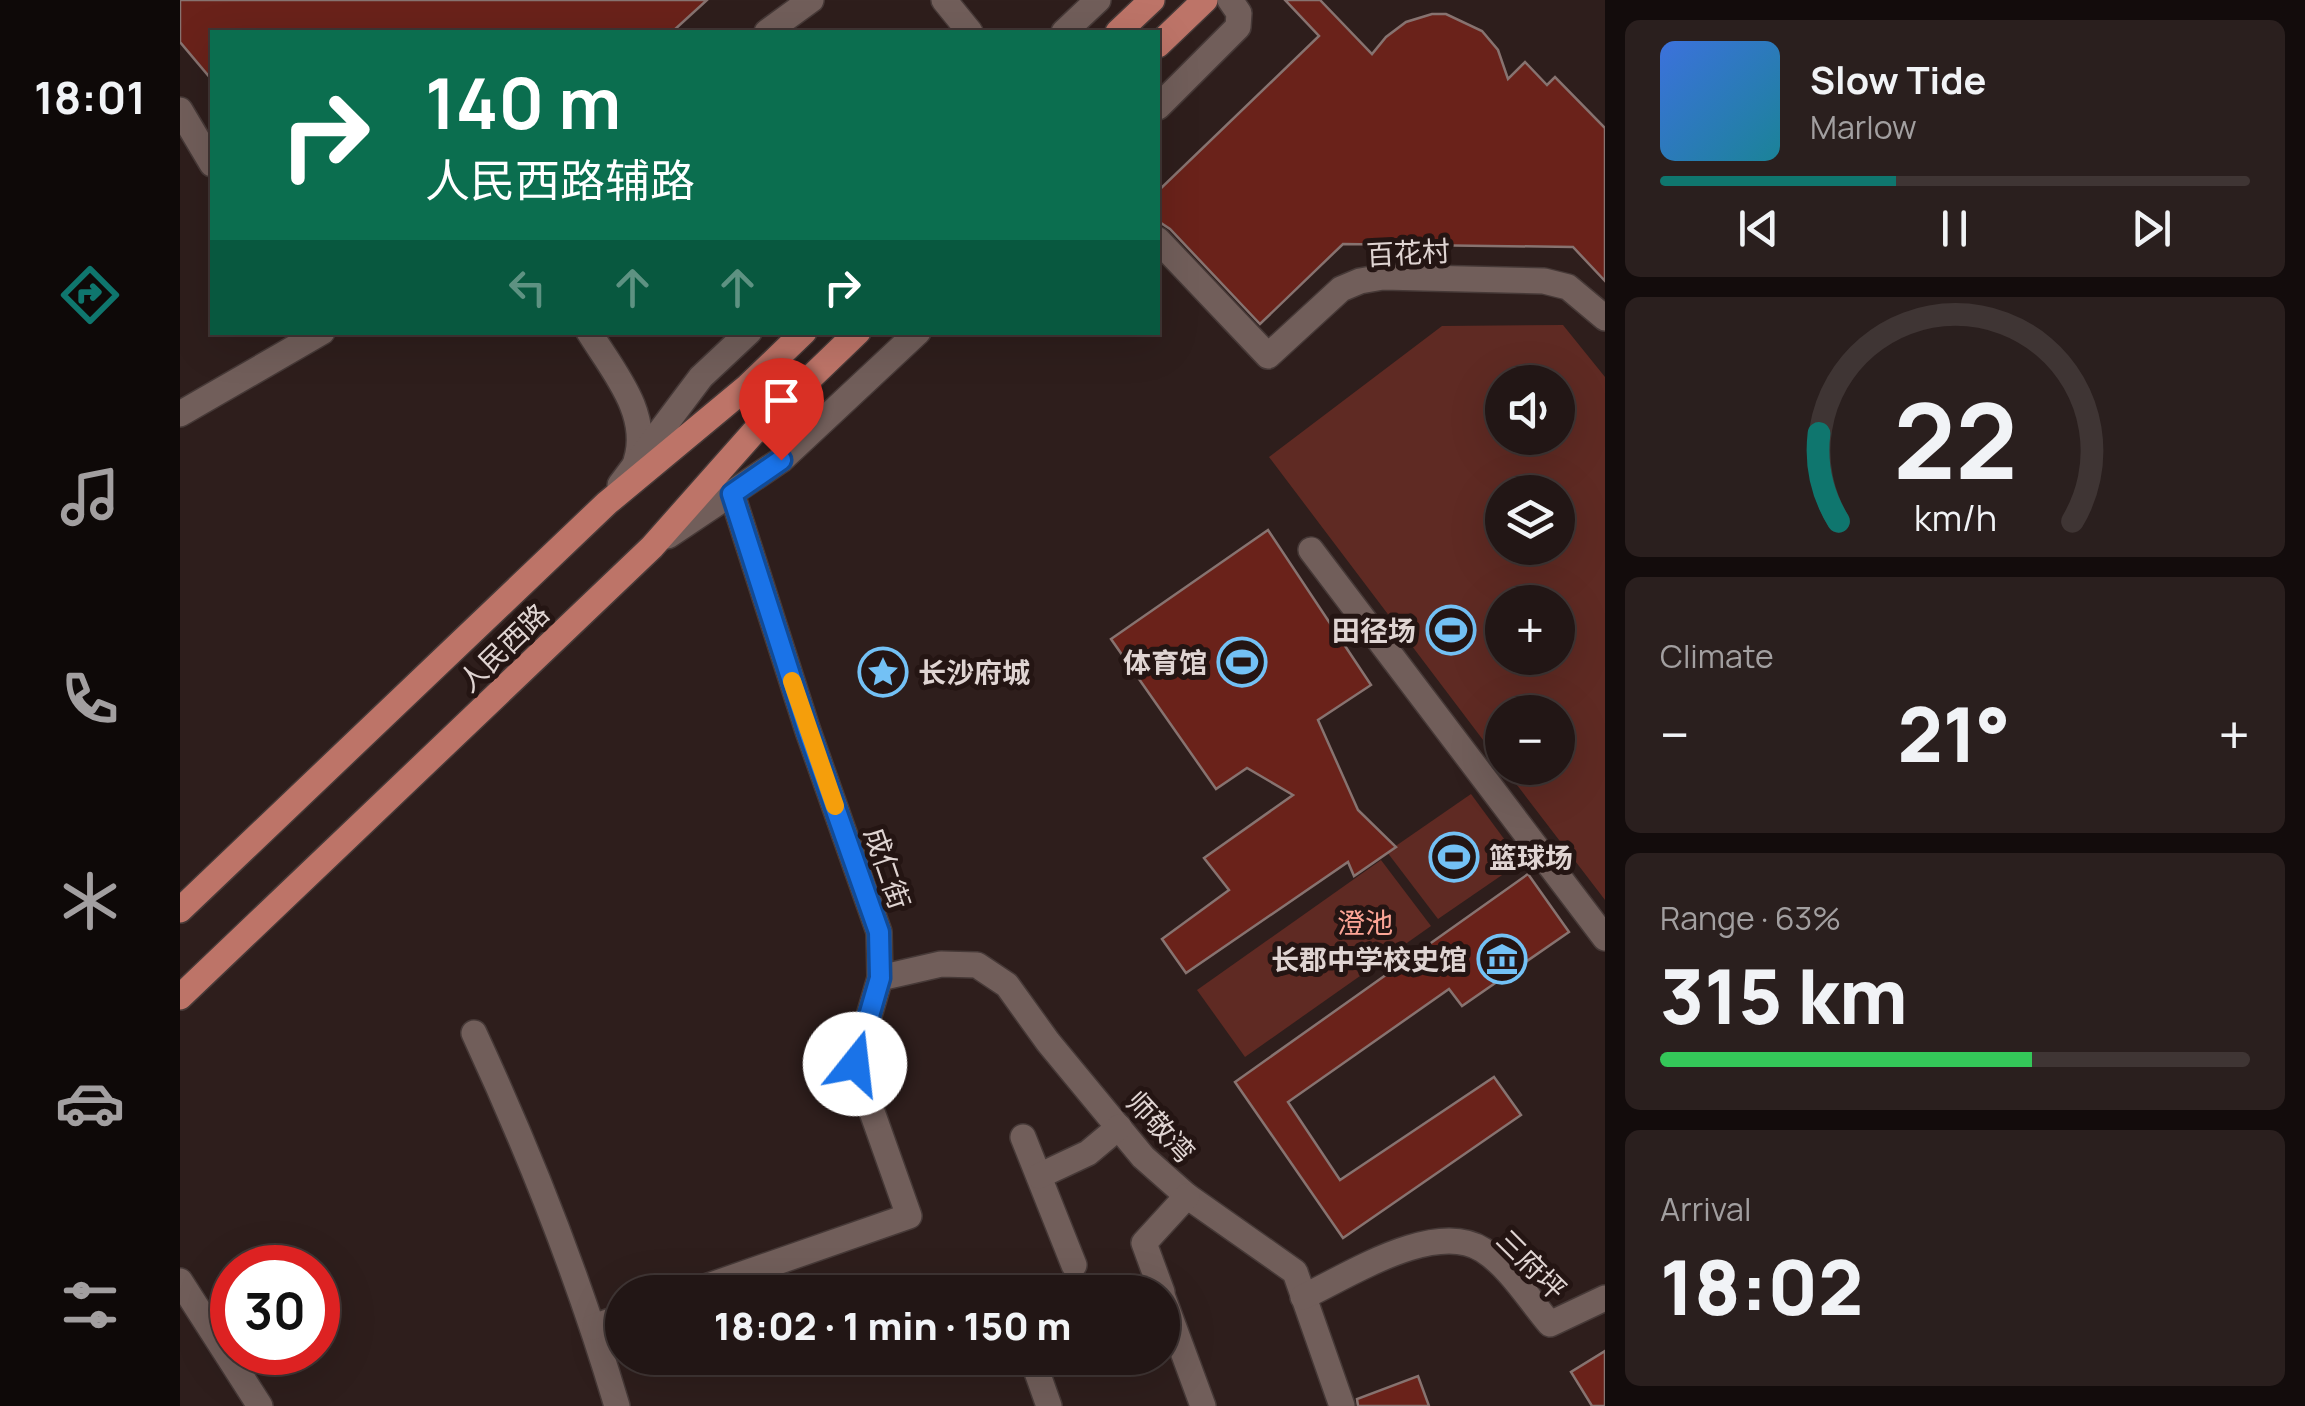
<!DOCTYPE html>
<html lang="en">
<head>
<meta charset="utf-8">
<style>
	body { margin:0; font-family:Manrope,"Noto Sans SC",sans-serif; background:#2a1f1e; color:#f1f3f6; height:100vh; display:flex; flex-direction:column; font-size:38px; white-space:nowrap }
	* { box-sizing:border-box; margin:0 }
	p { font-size:32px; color:#a29fa0 }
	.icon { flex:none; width:55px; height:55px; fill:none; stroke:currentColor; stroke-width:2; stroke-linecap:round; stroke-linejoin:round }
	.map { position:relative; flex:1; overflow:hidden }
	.side { display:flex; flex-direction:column; gap:20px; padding:20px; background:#130c0c; width:700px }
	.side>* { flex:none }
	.banner { position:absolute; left:30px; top:30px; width:950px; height:305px; border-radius:0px; box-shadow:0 10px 40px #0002,0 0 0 2px #3f3534; background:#0b6e4f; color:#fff; overflow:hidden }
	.buttons { position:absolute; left:1305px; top:365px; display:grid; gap:20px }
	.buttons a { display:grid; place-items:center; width:90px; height:90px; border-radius:50%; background:#221615; box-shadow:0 10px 40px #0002,0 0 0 2px #3f3534; font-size:50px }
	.speed { position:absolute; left:30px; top:1245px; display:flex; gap:20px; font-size:50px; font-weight:700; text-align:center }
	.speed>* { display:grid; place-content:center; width:130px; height:130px; border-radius:50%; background:#221615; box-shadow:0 10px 40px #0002,0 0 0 2px #3f3534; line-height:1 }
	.speed .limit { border:15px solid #d22; background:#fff; color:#111 }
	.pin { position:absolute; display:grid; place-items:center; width:85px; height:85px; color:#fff; margin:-102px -42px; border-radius:50% 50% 50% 0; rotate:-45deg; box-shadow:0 0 10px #0007 }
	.pin .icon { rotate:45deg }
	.me { position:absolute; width:110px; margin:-55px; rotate:16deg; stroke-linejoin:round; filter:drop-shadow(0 0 8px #0008) }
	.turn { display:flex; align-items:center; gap:35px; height:210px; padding:0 50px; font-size:45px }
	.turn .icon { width:130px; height:130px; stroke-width:2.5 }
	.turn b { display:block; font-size:70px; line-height:85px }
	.lanes { display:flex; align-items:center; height:95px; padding:0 50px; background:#0003; justify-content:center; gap:50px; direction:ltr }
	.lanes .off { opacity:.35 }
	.big { font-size:75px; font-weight:800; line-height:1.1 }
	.side .widget { flex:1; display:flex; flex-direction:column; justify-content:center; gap:15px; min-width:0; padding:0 35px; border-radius:15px; background:#2a1f1e }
	.side .dial { align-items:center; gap:0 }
	.dial svg { height:260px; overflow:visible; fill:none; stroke:#3f3534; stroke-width:7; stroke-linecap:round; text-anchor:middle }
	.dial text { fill:#f1f3f6; stroke:none }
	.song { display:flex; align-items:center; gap:30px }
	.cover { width:120px; height:120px; border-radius:15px; background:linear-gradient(135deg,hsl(220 70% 55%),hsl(190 70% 35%)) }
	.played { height:10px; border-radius:5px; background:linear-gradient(90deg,#0f766e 40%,#3f3534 40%) }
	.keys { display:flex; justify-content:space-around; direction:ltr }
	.heat { display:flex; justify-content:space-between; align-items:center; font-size:55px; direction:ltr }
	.charge { height:15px; border-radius:8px; background:linear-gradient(90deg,#34c759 63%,#3f3534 0) }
	.trip { position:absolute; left:425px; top:1275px; width:575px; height:100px; border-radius:50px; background:#221615; box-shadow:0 10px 40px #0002,0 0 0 2px #3f3534; font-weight:800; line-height:100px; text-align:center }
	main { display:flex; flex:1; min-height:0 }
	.menu { display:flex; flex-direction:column; width:180px; justify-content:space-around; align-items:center; background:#0e0908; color:#a29fa0 }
	.menu .icon { width:70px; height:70px }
	.menu .on { color:#0f766e }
	.menu b { font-size:45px; color:#f1f3f6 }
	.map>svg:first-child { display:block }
</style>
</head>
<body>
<main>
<nav class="menu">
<b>18:01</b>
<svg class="icon on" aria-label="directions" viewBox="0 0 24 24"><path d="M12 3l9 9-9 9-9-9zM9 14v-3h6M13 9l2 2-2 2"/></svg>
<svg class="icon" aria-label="music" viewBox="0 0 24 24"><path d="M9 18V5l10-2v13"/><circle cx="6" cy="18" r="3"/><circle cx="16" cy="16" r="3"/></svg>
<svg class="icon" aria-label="phone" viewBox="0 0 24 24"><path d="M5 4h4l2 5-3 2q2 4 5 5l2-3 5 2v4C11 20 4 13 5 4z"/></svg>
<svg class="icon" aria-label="climate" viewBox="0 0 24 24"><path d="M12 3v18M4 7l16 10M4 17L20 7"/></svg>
<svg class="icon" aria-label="car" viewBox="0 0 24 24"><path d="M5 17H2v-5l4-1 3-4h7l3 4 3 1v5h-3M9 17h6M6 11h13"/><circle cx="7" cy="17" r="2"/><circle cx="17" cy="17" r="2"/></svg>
<svg class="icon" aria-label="filters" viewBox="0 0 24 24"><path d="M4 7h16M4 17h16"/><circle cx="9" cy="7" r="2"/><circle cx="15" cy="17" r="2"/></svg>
</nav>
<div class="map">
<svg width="1425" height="1406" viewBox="0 0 1425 1406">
	<rect width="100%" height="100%" fill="#2e1e1c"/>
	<g fill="#5f2a23" fill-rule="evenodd">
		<path d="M1383 325 1425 377V900L1324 768H1378V712H1322V765L1089 457 1262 326ZM1322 382H1378V438H1322ZM1322 492H1378V548H1322ZM1322 602H1378V658H1322Z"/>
		<path d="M1291 794 1341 862 1258 919 1207 852Z"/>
		<path d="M1201 860 1251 926 1065 1057 1017 990Z"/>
	</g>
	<g fill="#6a221a" stroke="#877370" stroke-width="2.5">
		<path d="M0 0H527L492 32H32V80L0 42Z"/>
		<path d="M1105 0H1140L1192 54 1206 37 1226 22 1252 14H1266L1302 31 1318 50 1328 79 1345 62 1367 85 1375 77 1425 128V281L1393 247 1163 244 1080 324 990 229 978 221V191L1139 36Z"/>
		<path d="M1088 530 1191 685 1138 720 1178 810 1216 847 1174 876 1168 862 1006 973 982 939 1049 890 1024 858 1113 795 1067 768 1036 789 931 639Z"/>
		<path d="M1348 874 1389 932 1282 1006 1269 989 1108 1102 1160 1180 1314 1077 1341 1115 1163 1238 1055 1082Z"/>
		<path d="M1425 1351V1406H1412L1391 1372Z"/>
		<path d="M1238 1376 1249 1406H1178L1177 1399Z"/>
	</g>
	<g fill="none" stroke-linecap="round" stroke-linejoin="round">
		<g stroke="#463937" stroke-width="28">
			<g id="minor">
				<path d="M764 0 790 32"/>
				<path d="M587 32 631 0"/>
				<path d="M884 32 918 0"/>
				<path d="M978 107 1058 27 1059 13 1050 0"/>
				<path d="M0 110 32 164"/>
				<path d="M978 240 1088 356 1161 289 1180 281 1203 277 1364 281 1388 287 1425 318"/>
				<path d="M409 332C433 371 471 414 456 461"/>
				<path d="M0 414 142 332"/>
				<path d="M440 485 521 377 569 332"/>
				<path d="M488 536 601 460 738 332"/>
				<path d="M1131 550 1425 938"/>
				<path d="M700 978 761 964 797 965 827 985 868 1042 963 1157 1007 1196 1115 1272 1162 1406"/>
				<path d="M294 1033C350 1154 399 1278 437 1406"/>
				<path d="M843 1137 894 1265"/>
				<path d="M859 1176 908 1153 939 1127"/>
				<path d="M0 1281 80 1406"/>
				<path d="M511 1292 729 1216 675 1064 700 978 699 932 628 731 552 494"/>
				<path d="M982 1292 964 1243 1007 1196"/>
				<path d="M982 1295 1023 1406"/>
				<path d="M1123 1297C1168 1276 1255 1219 1303 1250 1330 1267 1350 1301 1370 1324L1425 1298"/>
				<path d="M413 1327 442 1317"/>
				<path d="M857 1372 869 1406"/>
			</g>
		</g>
		<g stroke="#463937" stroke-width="28">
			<g id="major">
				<path d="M938 32 972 0"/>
				<path d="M978 45 1025 0"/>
				<path d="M0 910 427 503 568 386 624 332"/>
				<path d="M0 997 472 547 573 433 678 332"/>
			</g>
		</g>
		<use href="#minor" stroke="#715e5a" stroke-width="25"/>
		<use href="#major" stroke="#bd7468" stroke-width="25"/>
	</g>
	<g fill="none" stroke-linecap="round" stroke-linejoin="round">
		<g stroke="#114b97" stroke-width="25">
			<path id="route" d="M601 460 552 494 628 731 699 932 700 978 675 1064"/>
		</g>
		<use href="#route" stroke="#1a73e8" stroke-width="18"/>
		<path stroke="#f59e0b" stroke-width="18" d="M612 681 655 806"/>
	</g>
	<defs>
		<g id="stadium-ring" transform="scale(2.5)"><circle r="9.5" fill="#241513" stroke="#73c1f5" stroke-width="1.5"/><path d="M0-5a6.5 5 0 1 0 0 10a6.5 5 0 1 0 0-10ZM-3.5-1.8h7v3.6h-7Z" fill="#73c1f5"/></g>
		<g id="sight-ring" transform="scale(2.5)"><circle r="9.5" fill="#241513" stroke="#73c1f5" stroke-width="1.5"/><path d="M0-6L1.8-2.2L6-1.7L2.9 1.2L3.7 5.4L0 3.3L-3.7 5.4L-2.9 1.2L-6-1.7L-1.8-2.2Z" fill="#73c1f5"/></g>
		<g id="museum-ring" transform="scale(2.5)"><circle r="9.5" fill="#241513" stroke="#73c1f5" stroke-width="1.5"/><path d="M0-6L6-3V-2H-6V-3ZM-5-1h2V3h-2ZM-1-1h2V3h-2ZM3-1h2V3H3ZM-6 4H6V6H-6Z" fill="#73c1f5"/></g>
	</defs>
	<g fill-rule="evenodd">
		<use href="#stadium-ring" x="1271" y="630"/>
		<use href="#stadium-ring" x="1062" y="662"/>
		<use href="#sight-ring" x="703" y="672"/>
		<use href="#stadium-ring" x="1274" y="857"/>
		<use href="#museum-ring" x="1322" y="959"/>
	</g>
	<g text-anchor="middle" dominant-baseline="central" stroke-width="10" stroke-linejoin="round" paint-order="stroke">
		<g font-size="28" fill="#dfd4d2" stroke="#241513">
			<text transform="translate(1228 252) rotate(-3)">百花村</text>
			<text transform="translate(323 647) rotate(-44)">人民西路</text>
			<text transform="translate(708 868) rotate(71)">成仁街</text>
			<text transform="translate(981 1126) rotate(47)">师敬湾</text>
			<text transform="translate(1352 1264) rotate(45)">三府坪</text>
		</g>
		<g font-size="28" font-weight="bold" fill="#dfd4d2" stroke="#241513" text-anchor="end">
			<text x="1236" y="630">田径场</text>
			<text x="1027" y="662">体育馆</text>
			<text x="738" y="672" text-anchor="start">长沙府城</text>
			<text x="1309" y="857" text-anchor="start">篮球场</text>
			<text x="1287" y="959">长郡中学校史馆</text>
		</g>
		<g font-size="28" fill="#fda596" stroke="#241513">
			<text x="1185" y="922">澄池</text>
		</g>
	</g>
</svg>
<div class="buttons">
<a><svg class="icon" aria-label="sound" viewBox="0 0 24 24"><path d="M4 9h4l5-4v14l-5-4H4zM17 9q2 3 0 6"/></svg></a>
<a><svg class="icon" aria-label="layers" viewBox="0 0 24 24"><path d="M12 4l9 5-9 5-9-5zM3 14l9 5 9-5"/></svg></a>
<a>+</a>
<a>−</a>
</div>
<div class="speed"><div class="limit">30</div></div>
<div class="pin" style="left:601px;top:460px;background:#d93025"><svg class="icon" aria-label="arrive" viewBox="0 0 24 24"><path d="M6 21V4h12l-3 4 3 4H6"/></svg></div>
<svg class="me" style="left:675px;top:1064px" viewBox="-20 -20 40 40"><circle r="19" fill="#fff"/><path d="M0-13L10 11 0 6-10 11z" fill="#1a73e8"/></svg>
<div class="trip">18:02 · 1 min · 150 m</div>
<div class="banner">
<div class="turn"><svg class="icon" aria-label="right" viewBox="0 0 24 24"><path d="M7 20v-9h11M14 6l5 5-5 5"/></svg><div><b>140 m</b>人民西路辅路</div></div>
<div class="lanes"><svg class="icon off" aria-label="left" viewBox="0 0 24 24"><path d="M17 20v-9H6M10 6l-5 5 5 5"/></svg><svg class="icon off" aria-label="ahead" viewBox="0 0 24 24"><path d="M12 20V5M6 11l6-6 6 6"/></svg><svg class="icon off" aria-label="ahead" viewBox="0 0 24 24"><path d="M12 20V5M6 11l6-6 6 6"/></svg><svg class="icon" aria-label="right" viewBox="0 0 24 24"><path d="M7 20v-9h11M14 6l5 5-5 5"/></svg></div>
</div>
</div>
<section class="side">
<div class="widget">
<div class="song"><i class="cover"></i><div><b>Slow Tide</b><p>Marlow</p></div></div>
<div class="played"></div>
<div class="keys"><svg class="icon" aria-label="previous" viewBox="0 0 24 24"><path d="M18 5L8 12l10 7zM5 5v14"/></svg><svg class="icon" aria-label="pause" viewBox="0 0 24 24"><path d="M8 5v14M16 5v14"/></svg><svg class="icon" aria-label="next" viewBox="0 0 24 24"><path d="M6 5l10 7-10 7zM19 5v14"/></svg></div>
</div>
<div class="widget dial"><svg viewBox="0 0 100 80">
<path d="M14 69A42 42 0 1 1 86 69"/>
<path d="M14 69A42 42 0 0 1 8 42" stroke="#0f766e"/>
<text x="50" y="56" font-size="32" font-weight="700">22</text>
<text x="50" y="72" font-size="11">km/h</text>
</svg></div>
<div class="widget"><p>Climate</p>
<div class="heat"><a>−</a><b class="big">21°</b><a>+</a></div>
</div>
<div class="widget"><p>Range · 63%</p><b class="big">315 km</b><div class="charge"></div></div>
<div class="widget"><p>Arrival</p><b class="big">18:02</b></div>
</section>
</main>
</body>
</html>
